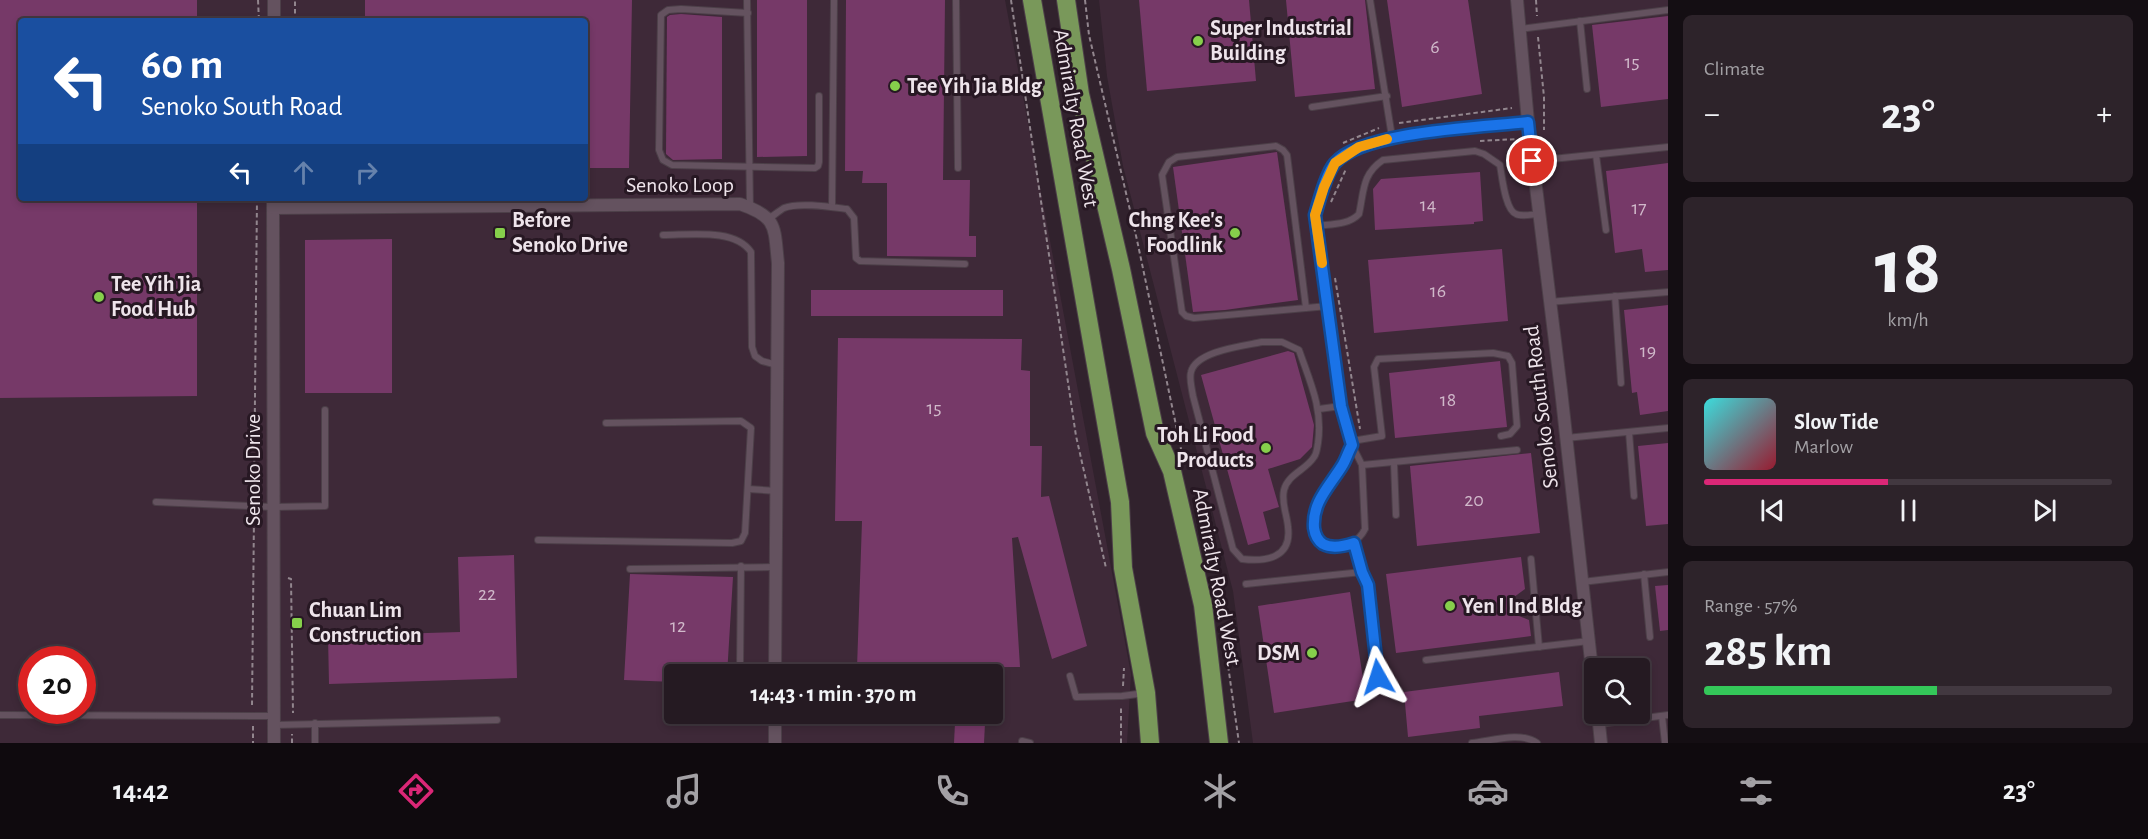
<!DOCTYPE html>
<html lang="en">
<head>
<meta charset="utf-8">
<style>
	body { margin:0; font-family:"Alegreya Sans",sans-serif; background:#2d232a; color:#f1f3f6; height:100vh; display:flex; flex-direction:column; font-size:22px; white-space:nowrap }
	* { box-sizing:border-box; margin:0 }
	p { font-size:20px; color:#a3a1a5 }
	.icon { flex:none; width:33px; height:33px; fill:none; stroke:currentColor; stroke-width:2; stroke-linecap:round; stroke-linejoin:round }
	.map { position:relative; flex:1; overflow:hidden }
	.drawer { display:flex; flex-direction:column; gap:15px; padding:15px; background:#140e13; width:480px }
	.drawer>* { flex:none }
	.top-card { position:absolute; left:18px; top:18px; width:570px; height:183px; border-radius:6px; box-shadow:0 3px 9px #0003,0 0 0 2px #423840; background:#1a4fa0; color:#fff; overflow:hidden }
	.tools { position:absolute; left:1584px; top:658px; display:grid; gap:12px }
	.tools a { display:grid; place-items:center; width:66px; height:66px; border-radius:6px; background:#251a22; box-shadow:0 3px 9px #0003,0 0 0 2px #423840; font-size:30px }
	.speed { position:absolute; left:18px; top:646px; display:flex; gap:12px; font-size:30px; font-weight:700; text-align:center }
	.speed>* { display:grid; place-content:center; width:78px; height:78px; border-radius:50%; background:#251a22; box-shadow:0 3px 9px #0003,0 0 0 2px #423840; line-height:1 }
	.speed .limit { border:9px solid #d22; background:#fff; color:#111 }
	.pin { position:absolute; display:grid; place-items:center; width:51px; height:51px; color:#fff; margin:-26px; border:3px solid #fff; border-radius:50%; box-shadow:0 2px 6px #0007 }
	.me { position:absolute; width:66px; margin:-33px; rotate:354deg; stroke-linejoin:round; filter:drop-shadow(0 0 4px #0008) }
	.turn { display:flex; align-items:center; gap:21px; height:126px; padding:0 24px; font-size:27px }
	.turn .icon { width:78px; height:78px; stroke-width:2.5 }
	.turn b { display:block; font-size:42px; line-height:51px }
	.lanes { display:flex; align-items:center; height:57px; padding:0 24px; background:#0003; justify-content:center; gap:30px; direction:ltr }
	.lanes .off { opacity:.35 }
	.big { font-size:45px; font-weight:700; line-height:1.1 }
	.drawer .widget { flex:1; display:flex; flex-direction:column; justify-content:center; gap:9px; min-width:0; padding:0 21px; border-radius:9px; background:#2d232a }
	.drawer .dial { align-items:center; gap:0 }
	.dial b { font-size:78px; line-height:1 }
	.song { display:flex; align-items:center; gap:18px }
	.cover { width:72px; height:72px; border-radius:9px; background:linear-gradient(135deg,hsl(180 70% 55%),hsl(350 70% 35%)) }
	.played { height:6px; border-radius:3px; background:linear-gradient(90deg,#db2777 45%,#423840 45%) }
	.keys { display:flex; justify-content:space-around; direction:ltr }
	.heat { display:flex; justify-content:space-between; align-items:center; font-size:33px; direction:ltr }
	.charge { height:9px; border-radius:4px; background:linear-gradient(90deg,#34c759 57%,#423840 0) }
	.trip { position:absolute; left:664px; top:664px; width:339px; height:60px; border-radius:6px; background:#251a22; box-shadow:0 3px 9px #0003,0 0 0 2px #423840; font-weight:700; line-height:60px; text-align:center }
	.dock { display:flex; height:96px; justify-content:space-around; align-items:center; background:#0f0a0e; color:#a3a1a5 }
	.dock .icon { width:42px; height:42px }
	.dock .active { color:#db2777 }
	.dock b { font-size:27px; color:#f1f3f6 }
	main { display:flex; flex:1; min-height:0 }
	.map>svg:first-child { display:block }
</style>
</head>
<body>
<main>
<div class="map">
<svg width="1668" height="743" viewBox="0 0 1668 743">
	<rect width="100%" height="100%" fill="#31222d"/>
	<g fill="#3e2938" fill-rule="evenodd">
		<path d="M0 0H1005L1131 674 1127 743H0ZM21 21H585V198H21ZM32 660H82V711H32ZM675 675H993V714H675Z"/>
		<path d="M1099 0H1668V743H1253L1233 591 1123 166 1107 76ZM1594 669H1640V714H1594Z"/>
	</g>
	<g fill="#763968">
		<path d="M0 0H197V21H21V198H197V396L0 398Z"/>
		<path d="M365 0H632L629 168H585V21H365Z"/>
		<path d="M757 0H807V156L757 157Z"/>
		<path d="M846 0H945L943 180H970L969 236H976V257L887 256V183H862L863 171H845Z"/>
		<path d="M1139 0H1249L1256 81 1147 91Z"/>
		<path d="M1286 0H1365L1375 89 1295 97Z"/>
		<path d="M1387 0H1468L1482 94 1402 107Z"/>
		<path d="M681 14 722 17V159L673 160 666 154 667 17 670 15Z"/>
		<path d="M1668 16V99L1601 107 1592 25Z"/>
		<path d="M1277 152 1298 300 1225 310 1193 312 1173 167Z"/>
		<path d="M1668 163V270L1645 272 1642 249 1615 253 1606 171Z"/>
		<path d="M1480 172 1483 221 1474 222V224L1375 230 1373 189 1381 179Z"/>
		<path d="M392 239V393H305V240Z"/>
		<path d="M1502 249 1508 321 1374 333 1368 260Z"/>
		<rect x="811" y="290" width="192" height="26"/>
		<path d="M1668 305V411L1640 415 1637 392 1632 393 1624 310Z"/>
		<path d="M838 338 1022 339 1021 370 1030 371V446H1042L1041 497 1049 496 1087 646 1052 659 1018 537 1012 538 1020 667 857 668 862 521H835Z"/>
		<path d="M1288 351 1294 353 1314 425 1312 447 1300 459 1268 469 1279 507 1263 512 1270 539 1248 545 1201 375Z"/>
		<path d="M1500 361 1507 427 1395 438 1389 373Z"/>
		<path d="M1668 443V524L1646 526 1638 446Z"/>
		<path d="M1531 453 1540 533 1417 546 1410 466Z"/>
		<path d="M514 555 517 678 329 684 328 636 460 632 458 557Z"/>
		<path d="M1521 557 1525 589 1510 600 1511 613 1529 620 1531 636 1396 653 1386 574Z"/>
		<path d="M630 574 733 577 727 675H675V682L624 680Z"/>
		<path d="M1668 585V630L1660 631 1655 586Z"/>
		<path d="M1350 592 1366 699 1274 713 1258 606Z"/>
		<path d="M1559 672 1563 706 1479 716 1480 728 1408 737 1404 692Z"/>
		<path d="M955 723H985L984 743H954Z"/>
	</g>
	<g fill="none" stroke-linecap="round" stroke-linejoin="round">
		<g stroke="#4c3f48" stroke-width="8">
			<g id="lane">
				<path d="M747 0 750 208"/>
				<path d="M956 0 958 168"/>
				<path d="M1370 0 1392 137"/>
				<path d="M748 13 681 9 668 10 661 15 659 150 663 160 672 165 815 168 818 166 819 162V96"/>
				<path d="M1580 21 1587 89"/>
				<path d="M1520 29 1668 10"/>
				<path d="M1312 107 1387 96"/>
				<path d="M1596 155 1606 230"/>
				<path d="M1533 161 1668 147"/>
				<path d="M832 207 834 0"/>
				<path d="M768 219C773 216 779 211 784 208 799 202 831 207 847 209L854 218 856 258 860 261 965 264"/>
				<path d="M1316 226C1331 224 1349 225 1359 214 1364 191 1362 174 1383 160L1475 151 1484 154 1500 165C1502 176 1505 210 1516 214 1522 217 1533 214 1540 214"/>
				<path d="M663 235C690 235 735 228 751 252L752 347 755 356 762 361 777 365"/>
				<path d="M1615 296 1621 383"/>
				<path d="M1549 302 1668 292"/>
				<path d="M1306 308 1287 155 1283 150 1276 146 1177 157 1169 162 1162 175 1182 312 1186 316 1194 318 1317 307 1328 306"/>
				<path d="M1262 342H1282L1299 350C1310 382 1323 408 1318 443 1317 448 1317 453 1314 457 1306 470 1288 474 1284 490 1281 503 1287 514 1288 527 1292 558 1266 562 1242 559L1233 549 1193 396C1192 389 1189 379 1191 372 1196 351 1243 346 1262 342Z"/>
				<path d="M1319 409 1341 406"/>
				<path d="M1629 432 1634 496"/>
				<path d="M1566 438 1668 428"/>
				<path d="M1352 441 1382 436 1374 367 1378 359 1493 353 1508 356 1512 363 1517 426 1510 434 1501 436"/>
				<path d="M1352 445 1362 465 1365 529C1352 555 1311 554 1314 519 1316 497 1331 484 1342 466 1346 460 1348 452 1352 445L1341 406 1315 215C1319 202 1326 173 1335 163 1362 131 1484 127 1528 122"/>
				<path d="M1394 463 1396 515"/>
				<path d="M1362 465 1517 450"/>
				<path d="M748 489 777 491"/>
				<path d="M156 502 273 507 325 506V410"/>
				<path d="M538 540 732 543 741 541 745 533 751 428 741 421 606 423"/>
				<path d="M1354 543 1362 572 1368 585 1378 677"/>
				<path d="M1531 559 1539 647"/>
				<path d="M630 569 776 567"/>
				<path d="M1644 574 1650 637"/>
				<path d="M1582 582 1668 572"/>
				<path d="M1246 584 1362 572"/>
				<path d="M1426 660 1589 641"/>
				<path d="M740 668 741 566"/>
				<path d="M1070 676 1076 697 1122 696 1145 693"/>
				<path d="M0 715 274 716"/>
				<path d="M1662 716 1665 743"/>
				<path d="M1599 724 1668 715"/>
				<path d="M274 725 497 720"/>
				<path d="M1022 741 1030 743"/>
				<path d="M315 743V723"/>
				<path d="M1472 743C1491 741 1521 731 1537 743"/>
			</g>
		</g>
		<g stroke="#4c3f48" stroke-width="14">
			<g id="street">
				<path d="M1517 0 1528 122 1561 390 1594 688"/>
				<path d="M274 21V0"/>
				<path d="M273 198 274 743"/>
				<path d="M273 208 740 204C778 217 774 227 778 263L775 675"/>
				<path d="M1598 714 1601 743"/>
				<path d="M775 743V714"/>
			</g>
		</g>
		<g stroke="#4c3f48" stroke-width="20">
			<g id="primary">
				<path d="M1032 0 1120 502 1123 568 1146 693 1150 743"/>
				<path d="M1066 0 1080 94 1121 269 1155 433 1172 471 1203 605 1219 743"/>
			</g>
		</g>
		<g stroke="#92868e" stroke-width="2" stroke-dasharray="4.5 3" stroke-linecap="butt">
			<path d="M258 0 259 21"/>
			<path d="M1011 0 1076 436 1106 568"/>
			<path d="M1085 0 1089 35 1137 240 1181 449"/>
			<path d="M1536 0 1537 16"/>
			<path d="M295 21V0"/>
			<path d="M1538 37 1544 97V130"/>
			<path d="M1399 123 1512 108"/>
			<path d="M1480 141 1517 139"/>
			<path d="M1343 143 1379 128"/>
			<path d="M1331 202 1346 169"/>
			<path d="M1335 278 1360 429"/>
			<path d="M1540 338 1553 454"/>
			<path d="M254 495 257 198"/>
			<path d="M288 578 291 579 293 713"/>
			<path d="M1225 644 1239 743"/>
			<path d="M1123 686 1124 668"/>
			<path d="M1583 695 1585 710"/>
			<path d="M252 705 254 516"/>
			<path d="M253 726V743"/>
			<path d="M292 743V734"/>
			<path d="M1121 743V707"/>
		</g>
		<use href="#lane" stroke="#64525f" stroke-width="6"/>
		<use href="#street" stroke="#64525f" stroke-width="12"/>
		<use href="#primary" stroke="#79985a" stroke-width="18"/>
	</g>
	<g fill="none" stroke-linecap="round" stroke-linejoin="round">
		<g stroke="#114b97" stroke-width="15">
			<path id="route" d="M1378 677 1368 585 1362 572 1354 543C1345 546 1332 549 1323 544 1317 540 1315 535 1314 528 1312 502 1329 487 1342 466 1346 460 1348 452 1352 445L1341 406 1315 215C1319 202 1326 173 1335 163 1362 131 1484 127 1528 122L1532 161"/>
		</g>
		<use href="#route" stroke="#1a73e8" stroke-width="10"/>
		<path stroke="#f59e0b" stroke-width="10" d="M1322 263 1315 215 1324 187 1335 163 1359 147 1387 139"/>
	</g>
	<g fill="#86cf4b" stroke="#271823" stroke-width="2">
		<circle cx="1198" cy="41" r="6"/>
		<circle cx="895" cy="86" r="6"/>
		<rect x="494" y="227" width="12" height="12" rx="3"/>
		<circle cx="1235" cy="233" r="6"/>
		<circle cx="99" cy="297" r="6"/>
		<circle cx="1266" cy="448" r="6"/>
		<circle cx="1450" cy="606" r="6"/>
		<rect x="291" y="617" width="12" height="12" rx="3"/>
		<circle cx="1312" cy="653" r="6"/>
	</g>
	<g text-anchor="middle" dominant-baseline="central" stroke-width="6" stroke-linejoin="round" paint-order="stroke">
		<g font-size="20" fill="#d0b9ca">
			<text x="1435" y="47">6</text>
			<text x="1632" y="62">15</text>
			<text x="1428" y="205">14</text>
			<text x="1639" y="208">17</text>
			<text x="1438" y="291">16</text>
			<text x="1648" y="351">19</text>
			<text x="1448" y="400">18</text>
			<text x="934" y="408">15</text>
			<text x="1474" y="500">20</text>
			<text x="487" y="594">22</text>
			<text x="678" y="626">12</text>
		</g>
		<g font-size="22" font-weight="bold" fill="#eee4eb" stroke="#271823" text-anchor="start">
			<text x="1210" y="28">Super Industrial<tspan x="1210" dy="25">Building</tspan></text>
			<text x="907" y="86">Tee Yih Jia Bldg</text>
			<text x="512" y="220">Before<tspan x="512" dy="25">Senoko Drive</tspan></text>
			<text x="1223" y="220" text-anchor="end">Chng Kee's<tspan x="1223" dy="25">Foodlink</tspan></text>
			<text x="111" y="284">Tee Yih Jia<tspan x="111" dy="25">Food Hub</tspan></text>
			<text x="1254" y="435" text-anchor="end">Toh Li Food<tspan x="1254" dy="25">Products</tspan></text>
			<text x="1462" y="606">Yen I Ind Bldg</text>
			<text x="309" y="610">Chuan Lim<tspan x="309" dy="25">Construction</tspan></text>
			<text x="1300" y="653" text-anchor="end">DSM</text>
		</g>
		<g font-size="22" fill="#eee4eb" stroke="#271823">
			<text transform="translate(1076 118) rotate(80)">Admiralty Road West</text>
			<text x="680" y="185">Senoko Loop</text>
			<text transform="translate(1541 407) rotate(-97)">Senoko South Road</text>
			<text transform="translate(253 470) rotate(-90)">Senoko Drive</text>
			<text transform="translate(1217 577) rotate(79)">Admiralty Road West</text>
		</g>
	</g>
</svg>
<div class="tools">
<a><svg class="icon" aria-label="search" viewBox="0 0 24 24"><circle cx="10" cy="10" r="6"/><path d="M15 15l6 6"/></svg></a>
</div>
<div class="speed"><div class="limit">20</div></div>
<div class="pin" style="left:1532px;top:161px;background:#d93025"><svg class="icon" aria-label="arrive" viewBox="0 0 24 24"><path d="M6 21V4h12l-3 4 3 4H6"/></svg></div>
<svg class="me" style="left:1378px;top:677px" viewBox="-20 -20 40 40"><path d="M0-17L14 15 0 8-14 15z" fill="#1a73e8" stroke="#fff" stroke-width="4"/></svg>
<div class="trip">14:43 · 1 min · 370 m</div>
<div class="top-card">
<div class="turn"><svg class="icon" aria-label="left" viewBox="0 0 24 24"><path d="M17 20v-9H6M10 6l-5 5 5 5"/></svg><div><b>60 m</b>Senoko South Road</div></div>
<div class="lanes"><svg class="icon" aria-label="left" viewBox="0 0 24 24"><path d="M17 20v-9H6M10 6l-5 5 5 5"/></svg><svg class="icon off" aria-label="ahead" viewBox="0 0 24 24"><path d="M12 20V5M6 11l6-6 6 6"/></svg><svg class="icon off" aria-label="right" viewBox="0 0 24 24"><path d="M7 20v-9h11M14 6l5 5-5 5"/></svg></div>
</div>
</div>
<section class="drawer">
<div class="widget"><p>Climate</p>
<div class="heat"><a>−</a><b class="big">23°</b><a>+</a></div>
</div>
<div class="widget dial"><b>18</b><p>km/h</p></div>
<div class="widget">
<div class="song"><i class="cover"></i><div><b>Slow Tide</b><p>Marlow</p></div></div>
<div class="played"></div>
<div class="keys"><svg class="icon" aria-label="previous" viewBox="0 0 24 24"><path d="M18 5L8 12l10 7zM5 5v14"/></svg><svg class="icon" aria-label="pause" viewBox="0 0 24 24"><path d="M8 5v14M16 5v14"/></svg><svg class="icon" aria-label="next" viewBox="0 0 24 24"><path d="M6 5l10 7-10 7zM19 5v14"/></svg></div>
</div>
<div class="widget"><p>Range · 57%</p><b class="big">285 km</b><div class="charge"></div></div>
</section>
</main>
<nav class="dock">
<b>14:42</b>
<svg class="icon active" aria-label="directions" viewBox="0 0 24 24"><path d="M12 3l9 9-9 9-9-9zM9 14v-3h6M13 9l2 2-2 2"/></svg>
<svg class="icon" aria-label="music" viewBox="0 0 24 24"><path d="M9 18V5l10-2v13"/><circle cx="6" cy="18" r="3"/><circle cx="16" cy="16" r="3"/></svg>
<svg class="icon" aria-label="phone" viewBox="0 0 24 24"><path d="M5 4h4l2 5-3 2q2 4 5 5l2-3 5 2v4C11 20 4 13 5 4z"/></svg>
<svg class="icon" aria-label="climate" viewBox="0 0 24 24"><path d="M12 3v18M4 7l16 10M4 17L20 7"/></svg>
<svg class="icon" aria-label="car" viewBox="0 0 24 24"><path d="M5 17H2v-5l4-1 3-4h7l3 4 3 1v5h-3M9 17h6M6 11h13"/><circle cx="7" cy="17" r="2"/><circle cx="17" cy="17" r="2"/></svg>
<svg class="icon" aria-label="filters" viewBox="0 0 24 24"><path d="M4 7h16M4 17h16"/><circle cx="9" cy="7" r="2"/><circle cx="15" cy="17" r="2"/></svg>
<b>23°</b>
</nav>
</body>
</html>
